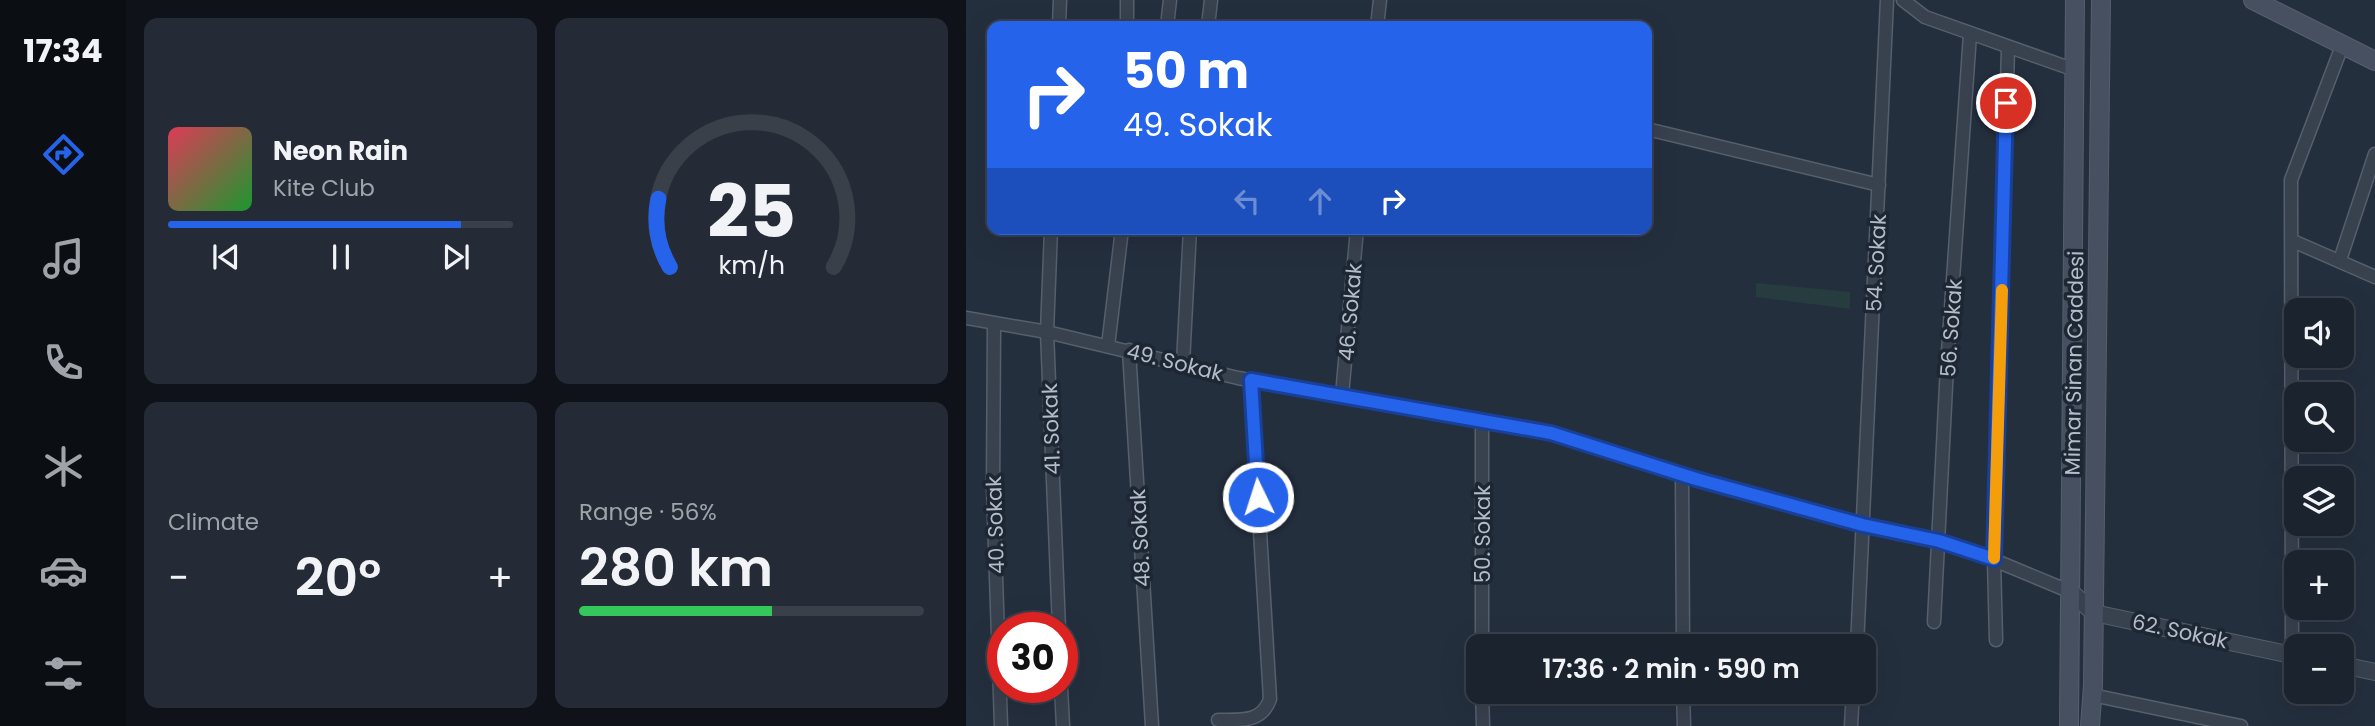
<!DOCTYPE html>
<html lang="en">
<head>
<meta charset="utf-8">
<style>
	body { margin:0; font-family:Poppins,sans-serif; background:#242b36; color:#f1f3f6; height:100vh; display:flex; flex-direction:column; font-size:26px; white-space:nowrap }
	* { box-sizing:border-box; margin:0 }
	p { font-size:23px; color:#a0a4aa }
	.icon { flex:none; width:38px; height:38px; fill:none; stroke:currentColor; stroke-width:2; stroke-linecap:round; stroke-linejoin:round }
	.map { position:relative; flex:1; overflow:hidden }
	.side { display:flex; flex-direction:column; gap:18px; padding:18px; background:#0f1319; width:840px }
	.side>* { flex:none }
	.banner { position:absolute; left:21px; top:21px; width:665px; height:214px; border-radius:14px; box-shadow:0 7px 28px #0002,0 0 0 2px #39404a; background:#2563eb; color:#fff; overflow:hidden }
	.fabs { position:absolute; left:1318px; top:298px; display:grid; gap:14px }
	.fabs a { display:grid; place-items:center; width:70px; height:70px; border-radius:14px; background:#1b232e; box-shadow:0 7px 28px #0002,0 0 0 2px #39404a; font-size:35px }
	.speed { position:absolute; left:21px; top:612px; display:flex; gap:14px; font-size:35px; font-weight:700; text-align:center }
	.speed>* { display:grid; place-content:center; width:91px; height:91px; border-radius:50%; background:#1b232e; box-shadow:0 7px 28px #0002,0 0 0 2px #39404a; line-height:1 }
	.speed .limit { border:10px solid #d22; background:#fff; color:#111 }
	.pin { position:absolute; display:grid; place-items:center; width:60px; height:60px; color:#fff; margin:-30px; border:4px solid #fff; border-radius:50%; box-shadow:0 2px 7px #0007 }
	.me { position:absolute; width:77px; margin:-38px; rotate:356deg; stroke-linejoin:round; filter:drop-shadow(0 0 5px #0008) }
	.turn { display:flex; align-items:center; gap:24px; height:147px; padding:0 21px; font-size:32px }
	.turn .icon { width:91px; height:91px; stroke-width:2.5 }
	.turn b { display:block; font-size:49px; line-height:60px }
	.lanes { display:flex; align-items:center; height:66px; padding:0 21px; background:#0003; justify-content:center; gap:35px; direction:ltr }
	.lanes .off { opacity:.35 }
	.big { font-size:52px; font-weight:600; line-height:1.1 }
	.side .card { flex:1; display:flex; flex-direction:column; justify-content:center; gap:10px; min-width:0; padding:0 24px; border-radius:14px; background:#242b36 }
	.side .dial { align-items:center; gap:0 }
	.dial svg { height:182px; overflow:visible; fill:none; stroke:#39404a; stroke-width:7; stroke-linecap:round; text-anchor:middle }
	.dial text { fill:#f1f3f6; stroke:none }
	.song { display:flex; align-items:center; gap:21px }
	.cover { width:84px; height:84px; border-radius:10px; background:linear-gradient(135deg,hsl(350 70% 55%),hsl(130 70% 35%)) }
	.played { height:7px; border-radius:4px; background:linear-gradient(90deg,#2563eb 85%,#39404a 85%) }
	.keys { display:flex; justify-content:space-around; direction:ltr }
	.heat { display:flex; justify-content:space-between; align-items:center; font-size:38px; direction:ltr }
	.charge { height:10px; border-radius:5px; background:linear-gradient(90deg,#34c759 56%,#39404a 0) }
	.side .tiles { flex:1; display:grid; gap:18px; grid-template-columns:repeat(2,1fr) }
	.trip { position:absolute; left:500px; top:634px; width:410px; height:70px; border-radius:14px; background:#1b232e; box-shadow:0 7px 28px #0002,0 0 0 2px #39404a; font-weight:600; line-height:70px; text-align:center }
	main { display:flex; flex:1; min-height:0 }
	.dock { display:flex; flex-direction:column; width:126px; justify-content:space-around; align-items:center; background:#0b0e12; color:#a0a4aa }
	.dock .icon { width:49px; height:49px }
	.dock .current { color:#2563eb }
	.dock b { font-size:32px; color:#f1f3f6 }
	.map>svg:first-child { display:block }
</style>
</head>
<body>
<main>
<nav class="dock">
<b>17:34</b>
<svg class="icon current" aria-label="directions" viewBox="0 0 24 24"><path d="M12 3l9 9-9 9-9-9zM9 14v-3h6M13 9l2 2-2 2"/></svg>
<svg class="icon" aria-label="music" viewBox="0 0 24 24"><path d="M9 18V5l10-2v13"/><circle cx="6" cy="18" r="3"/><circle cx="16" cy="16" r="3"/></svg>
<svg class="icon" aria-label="phone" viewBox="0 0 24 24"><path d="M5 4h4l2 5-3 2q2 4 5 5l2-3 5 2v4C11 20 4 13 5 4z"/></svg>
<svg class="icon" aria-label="climate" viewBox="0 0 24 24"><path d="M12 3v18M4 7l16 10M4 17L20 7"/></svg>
<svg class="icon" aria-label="car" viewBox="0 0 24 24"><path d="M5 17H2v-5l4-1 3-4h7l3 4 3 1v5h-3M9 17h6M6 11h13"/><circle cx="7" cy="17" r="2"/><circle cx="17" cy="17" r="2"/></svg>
<svg class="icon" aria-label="filters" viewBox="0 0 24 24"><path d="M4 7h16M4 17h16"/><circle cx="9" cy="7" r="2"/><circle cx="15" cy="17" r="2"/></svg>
</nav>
<section class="side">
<div class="tiles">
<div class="card">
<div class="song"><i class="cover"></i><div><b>Neon Rain</b><p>Kite Club</p></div></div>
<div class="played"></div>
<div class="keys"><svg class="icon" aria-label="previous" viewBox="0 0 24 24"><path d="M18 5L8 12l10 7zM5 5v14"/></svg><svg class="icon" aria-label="pause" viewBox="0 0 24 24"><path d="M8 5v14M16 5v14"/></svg><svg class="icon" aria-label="next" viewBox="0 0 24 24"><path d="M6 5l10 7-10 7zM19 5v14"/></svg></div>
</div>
<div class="card dial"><svg viewBox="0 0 100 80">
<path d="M14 69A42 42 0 1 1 86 69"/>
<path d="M14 69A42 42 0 0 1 9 39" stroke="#2563eb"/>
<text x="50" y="56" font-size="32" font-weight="700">25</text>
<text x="50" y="72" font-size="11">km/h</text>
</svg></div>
<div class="card"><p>Climate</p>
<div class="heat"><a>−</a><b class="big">20°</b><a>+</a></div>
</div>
<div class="card"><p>Range · 56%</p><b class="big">280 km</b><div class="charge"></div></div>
</div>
</section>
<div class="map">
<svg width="1409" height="726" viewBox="0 0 1409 726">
	<rect width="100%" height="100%" fill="#242f3e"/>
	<path fill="#263c3f" d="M790 283 884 292V309L790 297Z"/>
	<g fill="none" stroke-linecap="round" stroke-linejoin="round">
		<g stroke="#565f6c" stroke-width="15">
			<g id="minor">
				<path d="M937 0 959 17 1109 70"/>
				<path d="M93 26 94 0"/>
				<path d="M161 26V0"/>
				<path d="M201 26 204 0"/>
				<path d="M242 26 245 0"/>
				<path d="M411 26 414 0"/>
				<path d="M681 129 913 185"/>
				<path d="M85 229 81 332 93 628"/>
				<path d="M1327 241 1409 277"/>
				<path d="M1374 260 1409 154"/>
				<path d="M0 318 81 332 272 378 585 433 730 479 897 525 973 541 1028 560 1105 592"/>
				<path d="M28 325 27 487 35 726"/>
				<path d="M142 346 156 229"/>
				<path d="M163 350 186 726"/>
				<path d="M217 363 224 229"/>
				<path d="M376 395 391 229"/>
				<path d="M516 423V646"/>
				<path d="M716 475 717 646"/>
				<path d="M968 622 981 366 1004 34"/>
				<path d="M1030 640 1028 560 1042 48"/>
				<path d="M891 646 921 0"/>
				<path d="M1326 655 1325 180 1376 46"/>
				<path d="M95 688 97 726"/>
				<path d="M516 691 517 726"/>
				<path d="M717 691 718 726"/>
				<path d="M1126 695 1275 726"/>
				<path d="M252 720C274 720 296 723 304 699L285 380"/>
				<path d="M885 726 887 691"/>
			</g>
		</g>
		<g stroke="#565f6c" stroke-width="18">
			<g id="tertiary">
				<path d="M1105 592 1128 613 1330 656"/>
				<path d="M1376 665 1409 672"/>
			</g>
		</g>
		<g stroke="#565f6c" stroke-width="20">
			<g id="secondary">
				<path d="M1287 0 1409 61"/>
				<path d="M1103 726 1109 0"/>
				<path d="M1124 726 1127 685 1135 0"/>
			</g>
		</g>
		<use href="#minor" stroke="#38414e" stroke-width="12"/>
		<use href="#tertiary" stroke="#38414e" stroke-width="16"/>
		<use href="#secondary" stroke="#465061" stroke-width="18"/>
	</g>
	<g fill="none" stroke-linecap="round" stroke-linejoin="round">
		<g stroke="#184099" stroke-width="18">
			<path id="route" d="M292 497 285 380 585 433 730 479 897 525 973 541 1028 559 1040 103"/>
		</g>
		<use href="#route" stroke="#2563eb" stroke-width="12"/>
		<path stroke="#f59e0b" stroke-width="12" d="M1028 558 1036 290"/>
	</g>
	<g text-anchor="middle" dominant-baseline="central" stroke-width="7" stroke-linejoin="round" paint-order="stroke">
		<g font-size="21" fill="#b4bcc9" stroke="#1d2633">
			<text transform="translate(910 263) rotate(-87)">54. Sokak</text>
			<text transform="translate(384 312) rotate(-85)">46. Sokak</text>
			<text transform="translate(985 328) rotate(-86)">56. Sokak</text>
			<text transform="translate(209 362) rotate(14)">49. Sokak</text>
			<text transform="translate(1108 363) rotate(-89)">Mimar Sinan Caddesi</text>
			<text transform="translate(85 429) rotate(-92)">41. Sokak</text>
			<text transform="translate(29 525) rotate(-92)">40. Sokak</text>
			<text transform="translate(516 534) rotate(-90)">50. Sokak</text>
			<text transform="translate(174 538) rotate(-93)">48. Sokak</text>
			<text transform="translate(1214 631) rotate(12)">62. Sokak</text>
		</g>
	</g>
</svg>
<div class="fabs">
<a><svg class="icon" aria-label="sound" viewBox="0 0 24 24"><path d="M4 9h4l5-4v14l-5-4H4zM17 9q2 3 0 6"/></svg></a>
<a><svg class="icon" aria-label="search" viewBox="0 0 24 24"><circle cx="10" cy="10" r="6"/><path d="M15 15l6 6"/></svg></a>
<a><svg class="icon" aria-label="layers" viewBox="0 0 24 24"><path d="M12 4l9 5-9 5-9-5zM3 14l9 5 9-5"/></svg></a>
<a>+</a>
<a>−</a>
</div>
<div class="speed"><div class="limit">30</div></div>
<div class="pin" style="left:1040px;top:103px;background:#d93025"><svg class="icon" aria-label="arrive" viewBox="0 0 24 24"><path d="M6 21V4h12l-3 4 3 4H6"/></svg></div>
<svg class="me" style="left:292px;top:497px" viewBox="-20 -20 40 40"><circle r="17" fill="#2563eb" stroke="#fff" stroke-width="3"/><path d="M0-11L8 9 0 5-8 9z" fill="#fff"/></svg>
<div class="trip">17:36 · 2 min · 590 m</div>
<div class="banner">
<div class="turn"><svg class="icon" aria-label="right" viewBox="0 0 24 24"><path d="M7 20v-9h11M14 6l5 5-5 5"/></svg><div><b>50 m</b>49. Sokak</div></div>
<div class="lanes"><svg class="icon off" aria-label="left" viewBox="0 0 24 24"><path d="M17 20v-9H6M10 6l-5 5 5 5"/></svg><svg class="icon off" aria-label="ahead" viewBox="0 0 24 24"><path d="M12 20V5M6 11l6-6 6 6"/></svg><svg class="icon" aria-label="right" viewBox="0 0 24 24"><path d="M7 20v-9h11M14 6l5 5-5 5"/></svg></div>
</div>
</div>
</main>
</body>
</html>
